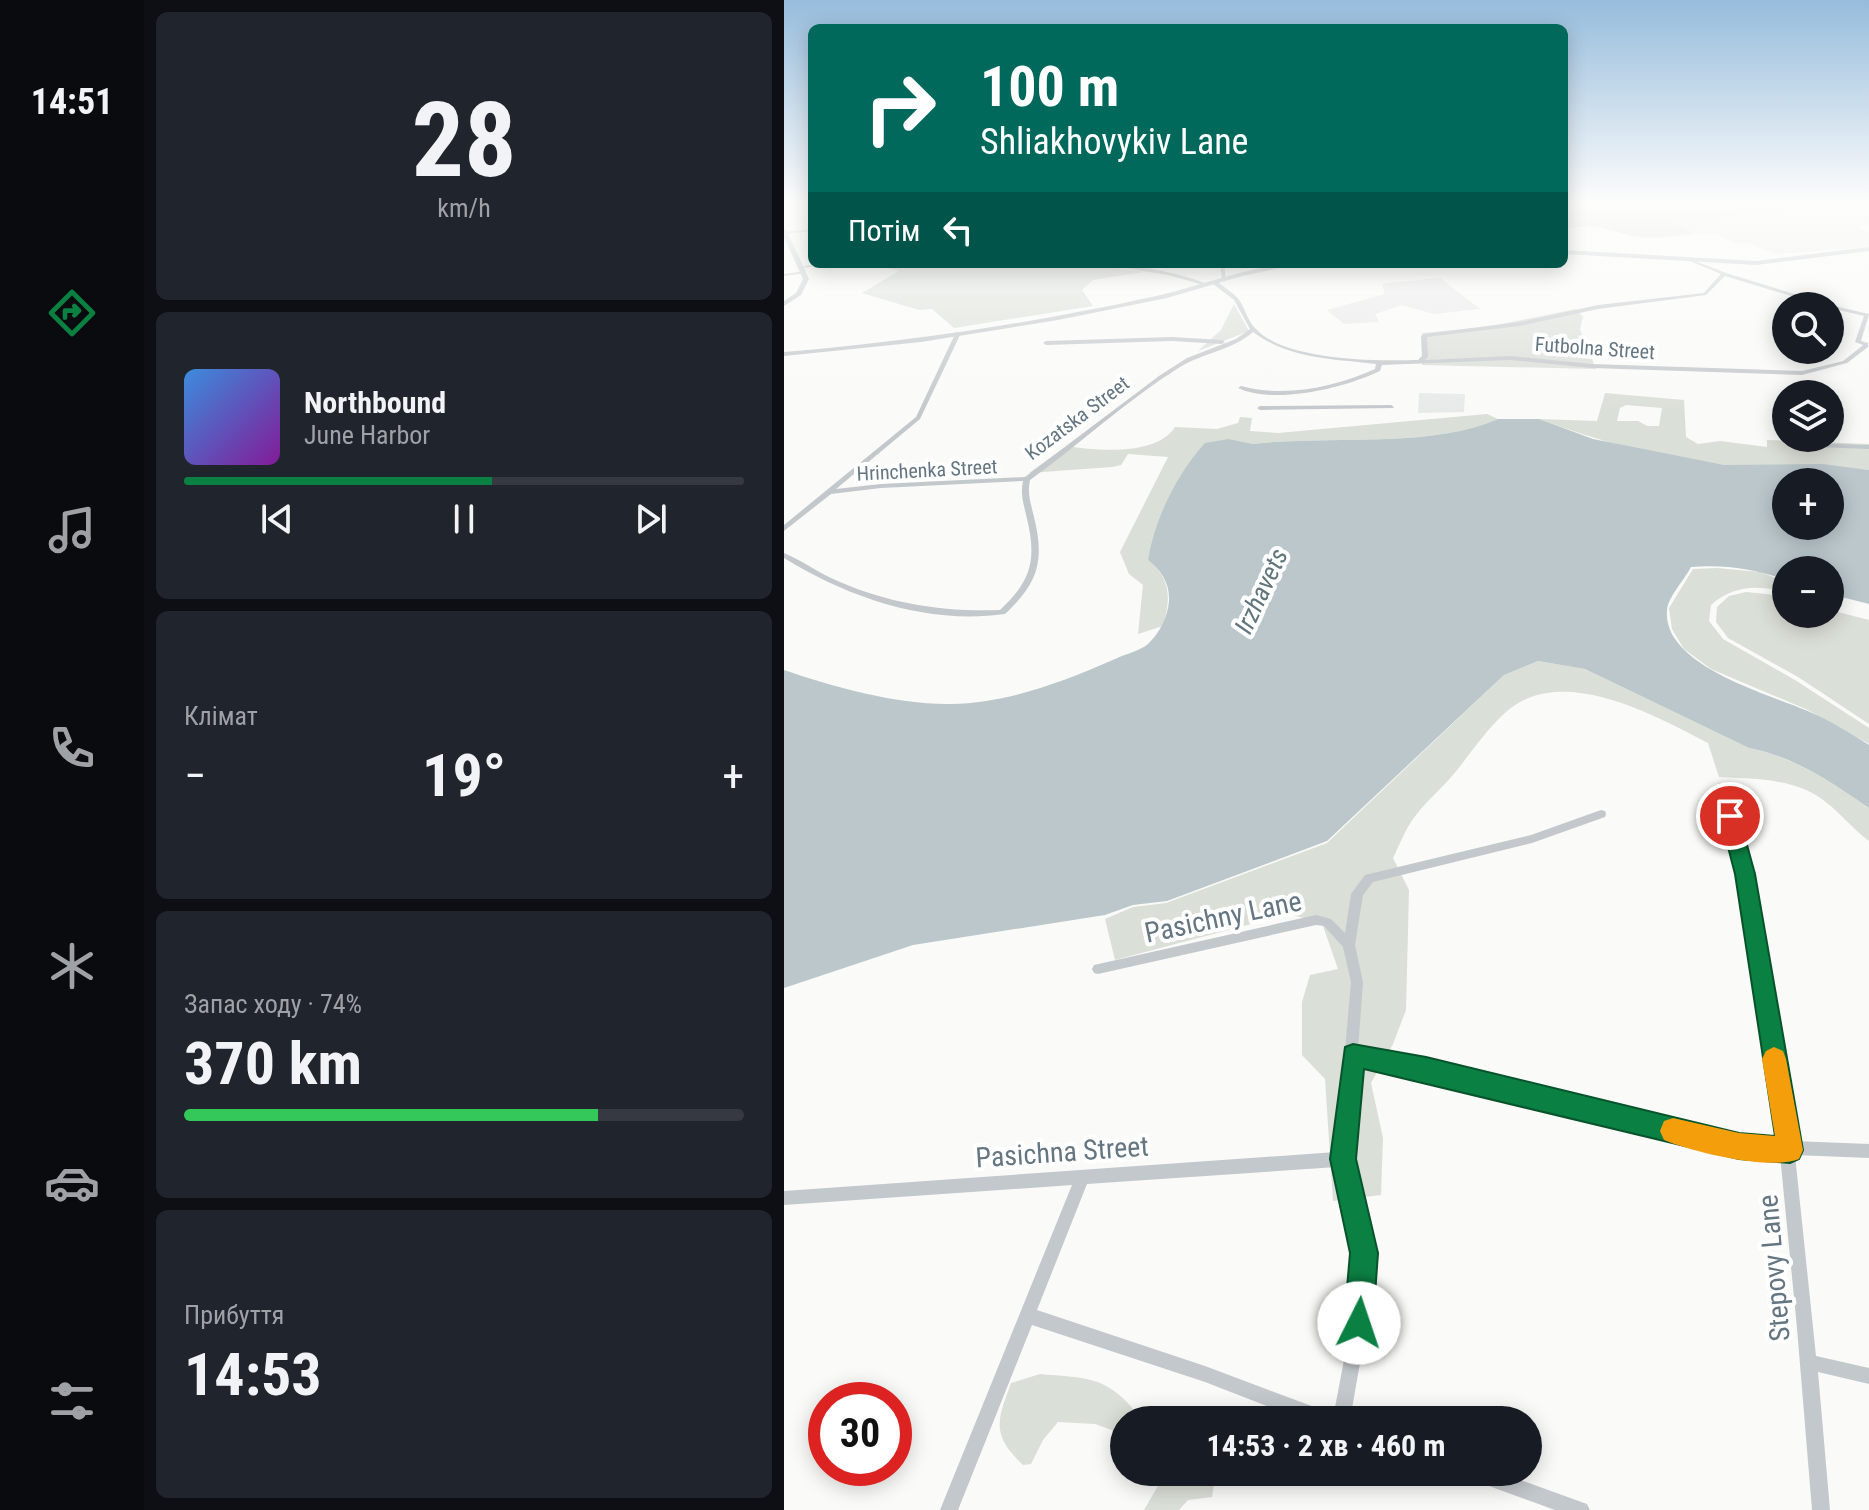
<!DOCTYPE html>
<html lang="uk">
<head>
<meta charset="utf-8">
<style>
	body { margin:0; font-family:"Roboto Condensed",sans-serif; background:#20242c; color:#f1f3f6; height:100vh; display:flex; flex-direction:column; font-size:30px; white-space:nowrap }
	* { box-sizing:border-box; margin:0 }
	p { font-size:26px; color:#9ea1a6 }
	.icon { flex:none; width:44px; height:44px; fill:none; stroke:currentColor; stroke-width:2; stroke-linecap:round; stroke-linejoin:round }
	.map { position:relative; flex:1; overflow:hidden }
	.side { display:flex; flex-direction:column; gap:12px; padding:12px; background:#0d0f14; width:640px }
	.side>* { flex:none }
	.hud { position:absolute; left:24px; top:24px; width:760px; height:244px; border-radius:12px; box-shadow:0 4px 20px #0003; background:#00695c; color:#fff; overflow:hidden }
	.buttons { position:absolute; left:988px; top:292px; display:grid; gap:16px }
	.buttons a { display:grid; place-items:center; width:72px; height:72px; border-radius:50%; background:#171b24; box-shadow:0 4px 20px #0003; font-size:40px }
	.speed { position:absolute; left:24px; top:1382px; display:flex; gap:16px; font-size:40px; font-weight:700; text-align:center }
	.speed>* { display:grid; place-content:center; width:104px; height:104px; border-radius:50%; background:#171b24; box-shadow:0 4px 20px #0003; line-height:1 }
	.speed .limit { border:12px solid #d22; background:#fff; color:#111 }
	.pin { position:absolute; display:grid; place-items:center; width:68px; height:68px; color:#fff; margin:-34px; border:4px solid #fff; border-radius:50%; box-shadow:0 2px 8px #0007 }
	.me { position:absolute; width:88px; margin:-44px; rotate:4deg; stroke-linejoin:round; filter:drop-shadow(0 0 6px #0008) }
	.turn { display:flex; align-items:center; gap:28px; height:168px; padding:0 40px; font-size:36px }
	.turn .icon { width:104px; height:104px; stroke-width:2.5 }
	.turn b { display:block; font-size:56px; line-height:68px }
	.then { display:flex; align-items:center; height:76px; padding:0 40px; background:#0003; gap:16px; font-size:30px }
	.big { font-size:60px; font-weight:700; line-height:1.1 }
	.side .tile { flex:1; display:flex; flex-direction:column; justify-content:center; gap:12px; min-width:0; padding:0 28px; border-radius:12px; background:#20242c }
	.side .dial { align-items:center; gap:0 }
	.dial b { font-size:104px; line-height:1 }
	.song { display:flex; align-items:center; gap:24px }
	.cover { width:96px; height:96px; border-radius:12px; background:linear-gradient(135deg,hsl(210 70% 55%),hsl(290 70% 35%)) }
	.played { height:8px; border-radius:4px; background:linear-gradient(90deg,#0b8043 55%,#363941 55%) }
	.keys { display:flex; justify-content:space-around; direction:ltr }
	.heat { display:flex; justify-content:space-between; align-items:center; font-size:44px; direction:ltr }
	.charge { height:12px; border-radius:6px; background:linear-gradient(90deg,#34c759 74%,#363941 0) }
	.trip { position:absolute; left:326px; top:1406px; width:432px; height:80px; border-radius:40px; background:#171b24; box-shadow:0 4px 20px #0003; font-weight:700; line-height:80px; text-align:center }
	main { display:flex; flex:1; min-height:0 }
	.tab-bar { display:flex; flex-direction:column; width:144px; justify-content:space-around; align-items:center; background:#090b0e; color:#9ea1a6 }
	.tab-bar .icon { width:56px; height:56px }
	.tab-bar .selected { color:#0b8043 }
	.tab-bar b { font-size:36px; color:#f1f3f6 }
	.map>svg:first-child { display:block }
</style>
</head>
<body>
<main>
<nav class="tab-bar">
<b>14:51</b>
<svg class="icon selected" aria-label="directions" viewBox="0 0 24 24"><path d="M12 3l9 9-9 9-9-9zM9 14v-3h6M13 9l2 2-2 2"/></svg>
<svg class="icon" aria-label="music" viewBox="0 0 24 24"><path d="M9 18V5l10-2v13"/><circle cx="6" cy="18" r="3"/><circle cx="16" cy="16" r="3"/></svg>
<svg class="icon" aria-label="phone" viewBox="0 0 24 24"><path d="M5 4h4l2 5-3 2q2 4 5 5l2-3 5 2v4C11 20 4 13 5 4z"/></svg>
<svg class="icon" aria-label="climate" viewBox="0 0 24 24"><path d="M12 3v18M4 7l16 10M4 17L20 7"/></svg>
<svg class="icon" aria-label="car" viewBox="0 0 24 24"><path d="M5 17H2v-5l4-1 3-4h7l3 4 3 1v5h-3M9 17h6M6 11h13"/><circle cx="7" cy="17" r="2"/><circle cx="17" cy="17" r="2"/></svg>
<svg class="icon" aria-label="filters" viewBox="0 0 24 24"><path d="M4 7h16M4 17h16"/><circle cx="9" cy="7" r="2"/><circle cx="15" cy="17" r="2"/></svg>
</nav>
<section class="side">
<div class="tile dial"><b>28</b><p>km/h</p></div>
<div class="tile">
<div class="song"><i class="cover"></i><div><b>Northbound</b><p>June Harbor</p></div></div>
<div class="played"></div>
<div class="keys"><svg class="icon" aria-label="previous" viewBox="0 0 24 24"><path d="M18 5L8 12l10 7zM5 5v14"/></svg><svg class="icon" aria-label="pause" viewBox="0 0 24 24"><path d="M8 5v14M16 5v14"/></svg><svg class="icon" aria-label="next" viewBox="0 0 24 24"><path d="M6 5l10 7-10 7zM19 5v14"/></svg></div>
</div>
<div class="tile"><p>Клімат</p>
<div class="heat"><a>−</a><b class="big">19°</b><a>+</a></div>
</div>
<div class="tile"><p>Запас ходу · 74%</p><b class="big">370 km</b><div class="charge"></div></div>
<div class="tile"><p>Прибуття</p><b class="big">14:53</b></div>
</section>
<div class="map">
<svg width="1085" height="1510" viewBox="0 0 1085 1510">
	<rect width="100%" height="100%" fill="#fafaf8"/>
	<g fill="#e8e9e9">
		<path d="M996 202H1085V225L1073 227 1085 232V247L992 254 964 243H950L933 234H909L885 221 1003 211Z"/>
		<path d="M656 278 696 309 650 314 618 305 591 314 595 322 560 324 543 310 601 294 598 285 602 283Z"/>
		<path d="M635 393 681 394 680 412 634 413Z"/>
	</g>
	<g fill="#dadfd7" fill-rule="evenodd">
		<path d="M780 202H996L1004 211 887 221 909 234C890 235 863 241 844 235 816 227 809 224 780 229Z"/>
		<path d="M111 264H308L359 272 309 280 298 290 309 306 170 328 148 309 135 310 78 293 115 271 104 268Z"/>
		<path d="M450 304 465 331 414 351 437 330Z"/>
		<path d="M792 309 799 317 796 329 812 369 638 365V333L703 327Z"/>
		<path d="M821 393 900 400 902 437 914 444 936 441 983 447V440L1085 444V470C1036 464 987 470 939 465 876 458 814 441 755 419L813 421ZM842 405 878 408 875 426H863L854 421H833L836 408Z"/>
		<path d="M703 414 714 419C646 449 544 435 469 444L445 439 364 560C387 578 387 599 379 626L354 634 359 585 345 574 336 552 384 457 344 454 337 465 328 467 245 473 283 446C313 451 373 456 391 427L433 429 454 423 456 417 468 418 466 431 494 433Z"/>
		<path d="M933 568 976 572 1002 582V593C975 584 948 586 927 605L925 621 939 639 1011 680 1085 728V744L1024 710 927 669 900 649 888 629 885 608 909 569Z"/>
		<path d="M962 592 1002 596V614H1046V610L1085 620V724L1014 677 944 638 932 622 933 607 945 596Z"/>
		<path d="M754 661 801 669 965 748C1010 757 1047 782 1085 808V841C1069 829 1058 815 1043 803 1013 778 972 779 935 777L924 743C876 718 795 673 740 700 714 712 691 748 673 770 661 786 644 799 632 815 622 827 616 844 609 858L625 890 622 1010 609 1044 587 1083 599 1138 597 1195 549 1201 541 1079 518 1055V1002L526 975 554 969 538 923 505 914 331 960 321 919 349 907 382 903 543 843 720 675Z"/>
		<path d="M256 1374C299 1378 321 1375 350 1410L345 1420H340L339 1434 311 1424 274 1422 259 1440 247 1464 239 1465C207 1435 213 1421 227 1383Z"/>
		<path d="M382 1472H432L428 1497 404 1500 395 1510H360Z"/>
	</g>
	<path fill="#bbc7cb" fill-rule="evenodd" d="M714 419H755L809 439 940 465 1038 464 1085 470V604L1046 594V570H1002V580C972 569 940 564 907 567 901 579 884 597 883 610 878 666 985 694 1026 712 1047 721 1066 733 1085 745V808C1047 782 1011 757 965 748L801 669 754 661 720 675 543 841 383 901 349 905 321 915 129 945 0 988V670C49 687 115 705 167 704 225 703 278 682 331 659 341 654 356 651 364 644 376 633 384 616 385 601 386 583 377 570 364 560 371 518 393 474 421 443L445 439 469 444C544 435 646 449 714 419ZM1002 482H1046V526H1002Z"/>
	<g fill="none" stroke-linecap="round" stroke-linejoin="round">
		<g fill="#c3c8cc" fill-rule="evenodd">
			<path d="M28 229V231L0 234V232Z"/>
			<path d="M906 259 942 273 1046 305 1085 314 1077 341 1084 343V347L1063 363 1018 375 808 368 726 360 598 365 596 371C560 388 491 405 454 388L457 386C500 398 552 387 591 369L592 364C549 359 505 359 469 332 449 350 419 353 396 367 343 400 297 443 246 480 243 494 247 504 250 517 261 561 254 583 221 614 144 625 65 598 0 558V553C19 561 36 574 56 582 107 604 160 612 216 610 247 581 253 560 243 519 240 505 236 495 239 481L97 488 47 494 0 531V525L132 417 172 332 177 333 136 419 52 489 97 484 241 477 375 376 403 358 452 339 466 329 450 300 428 283V281H432C440 287 450 293 456 301 461 309 464 321 471 328 500 361 593 361 634 360L638 356 637 336 640 334 735 322 814 305 920 293 937 274 906 261ZM941 276 1040 306H1046V308L1080 316 1071 342 1079 345 1078 346 1059 361 1018 371 808 364 726 356 641 360 644 357 643 337 735 326 814 309 922 295Z"/>
			<path d="M34 264H50L17 268 15 267Z"/>
			<path d="M315 264C347 264 396 272 425 285L423 286 384 275Z"/>
			<path d="M436 264H440L442 280 438 279Z"/>
			<path d="M21 271V273L0 276V274Z"/>
			<path d="M388 337 438 340 441 342 438 344 388 341 262 345 259 343 262 341Z"/>
			<path d="M607 405 610 407 609 408 476 410 473 408 476 406Z"/>
			<path d="M1009 443 1085 445V449L1007 446V444Z"/>
			<path d="M938 783 942 784 943 787 965 876 982 965 1009 1141 1085 1144V1158L1011 1155 1032 1356 1085 1368V1384L1034 1372 1046 1510H1028L1013 1328 996 1155 955 1153 642 1075 573 1062 566 1159 588 1253 583 1323 566 1420H519L421 1382 248 1325 174 1510H156L288 1185 0 1205V1191L552 1152 567 982 559 947 540 926 532 925 314 974 310 973 308 969 310 965 532 915 547 919 561 933 567 894 581 875 747 835 817 810 821 811 822 814 821 817 748 843 589 882 579 895 571 945 579 982 574 1050 642 1063 955 1139 995 1140 970 965 953 876 933 787 934 784ZM553 1167 572 1253 567 1323 549 1418 547 1414 541 1411 421 1366 253 1310 303 1184Z"/>
			<path d="M680 1472H714L803 1504 806 1510H771L683 1478Z"/>
		</g>
		<g fill="#c3c8cc" fill-rule="evenodd">
			<path d="M0 229 3 231 25 279 17 295 0 306V301L12 293 19 279 0 237Z"/>
			<path d="M1085 247V251L972 265 780 254V250L972 261Z"/>
			<path d="M500 264H515L458 276 383 298 274 320 137 342 0 356V352C122 342 243 324 363 298 409 289 453 270 500 264Z"/>
		</g>
	</g>
	<linearGradient id="sky" x2="0" y2="1"><stop stop-color="#96bcdc"/><stop offset="0.49" stop-color="#fdfdfc"/><stop offset="1" stop-color="#fdfdfc" stop-opacity="0"/></linearGradient>
	<rect width="1085" height="414" fill="url(#sky)"/>
	<path fill="#0b8043" stroke="#07532c" stroke-width="2" d="M946 808 955 816 971 874 1019 1150 1015 1159 1006 1163 955 1159 580 1069 572 1159 594 1253 589 1323 585 1333 575 1337 564 1333 560 1323 566 1253 546 1159 561 1047 569 1044 642 1057 955 1133 991 1136 951 874 936 816Z"/>
	<path fill="#f59e0b" d="M990 1047 999 1051 1002 1059 1019 1150 1015 1159C986 1171 909 1152 880 1140L876 1131 880 1121 889 1118 955 1133 991 1136 978 1059 982 1051Z"/>
	<g text-anchor="middle" dominant-baseline="central" stroke-width="8" stroke-linejoin="round" paint-order="stroke">
		<g font-size="20" fill="#657683" stroke="#fff">
			<text transform="translate(811 348) rotate(4)">Futbolna Street</text>
			<text transform="translate(293 418) rotate(-37)">Kozatska Street</text>
			<text transform="translate(143 470) rotate(-3)">Hrinchenka Street</text>
		</g>
		<g font-size="26" font-style="italic" fill="#60757c" stroke="#fff">
			<text transform="translate(477 591) rotate(-65)">Irzhavets</text>
		</g>
		<g font-size="28" fill="#657683" stroke="#fff">
			<text transform="translate(439 917) rotate(-12)">Pasichny Lane</text>
			<text transform="translate(278 1152) rotate(-4)">Pasichna Street</text>
			<text transform="translate(990 1268) rotate(-95)">Stepovy Lane</text>
		</g>
	</g>
</svg>
<div class="buttons">
<a><svg class="icon" aria-label="search" viewBox="0 0 24 24"><circle cx="10" cy="10" r="6"/><path d="M15 15l6 6"/></svg></a>
<a><svg class="icon" aria-label="layers" viewBox="0 0 24 24"><path d="M12 4l9 5-9 5-9-5zM3 14l9 5 9-5"/></svg></a>
<a>+</a>
<a>−</a>
</div>
<div class="speed"><div class="limit">30</div></div>
<div class="pin" style="left:946px;top:816px;background:#d93025"><svg class="icon" aria-label="arrive" viewBox="0 0 24 24"><path d="M6 21V4h12l-3 4 3 4H6"/></svg></div>
<svg class="me" style="left:575px;top:1323px" viewBox="-20 -20 40 40"><circle r="19" fill="#fff"/><path d="M0-13L10 11 0 6-10 11z" fill="#0b8043"/></svg>
<div class="trip">14:53 · 2 хв · 460 m</div>
<div class="hud">
<div class="turn"><svg class="icon" aria-label="right" viewBox="0 0 24 24"><path d="M7 20v-9h11M14 6l5 5-5 5"/></svg><div><b>100 m</b>Shliakhovykiv Lane</div></div>
<div class="then">Потім<svg class="icon" aria-label="left" viewBox="0 0 24 24"><path d="M17 20v-9H6M10 6l-5 5 5 5"/></svg></div>
</div>
</div>
</main>
</body>
</html>
